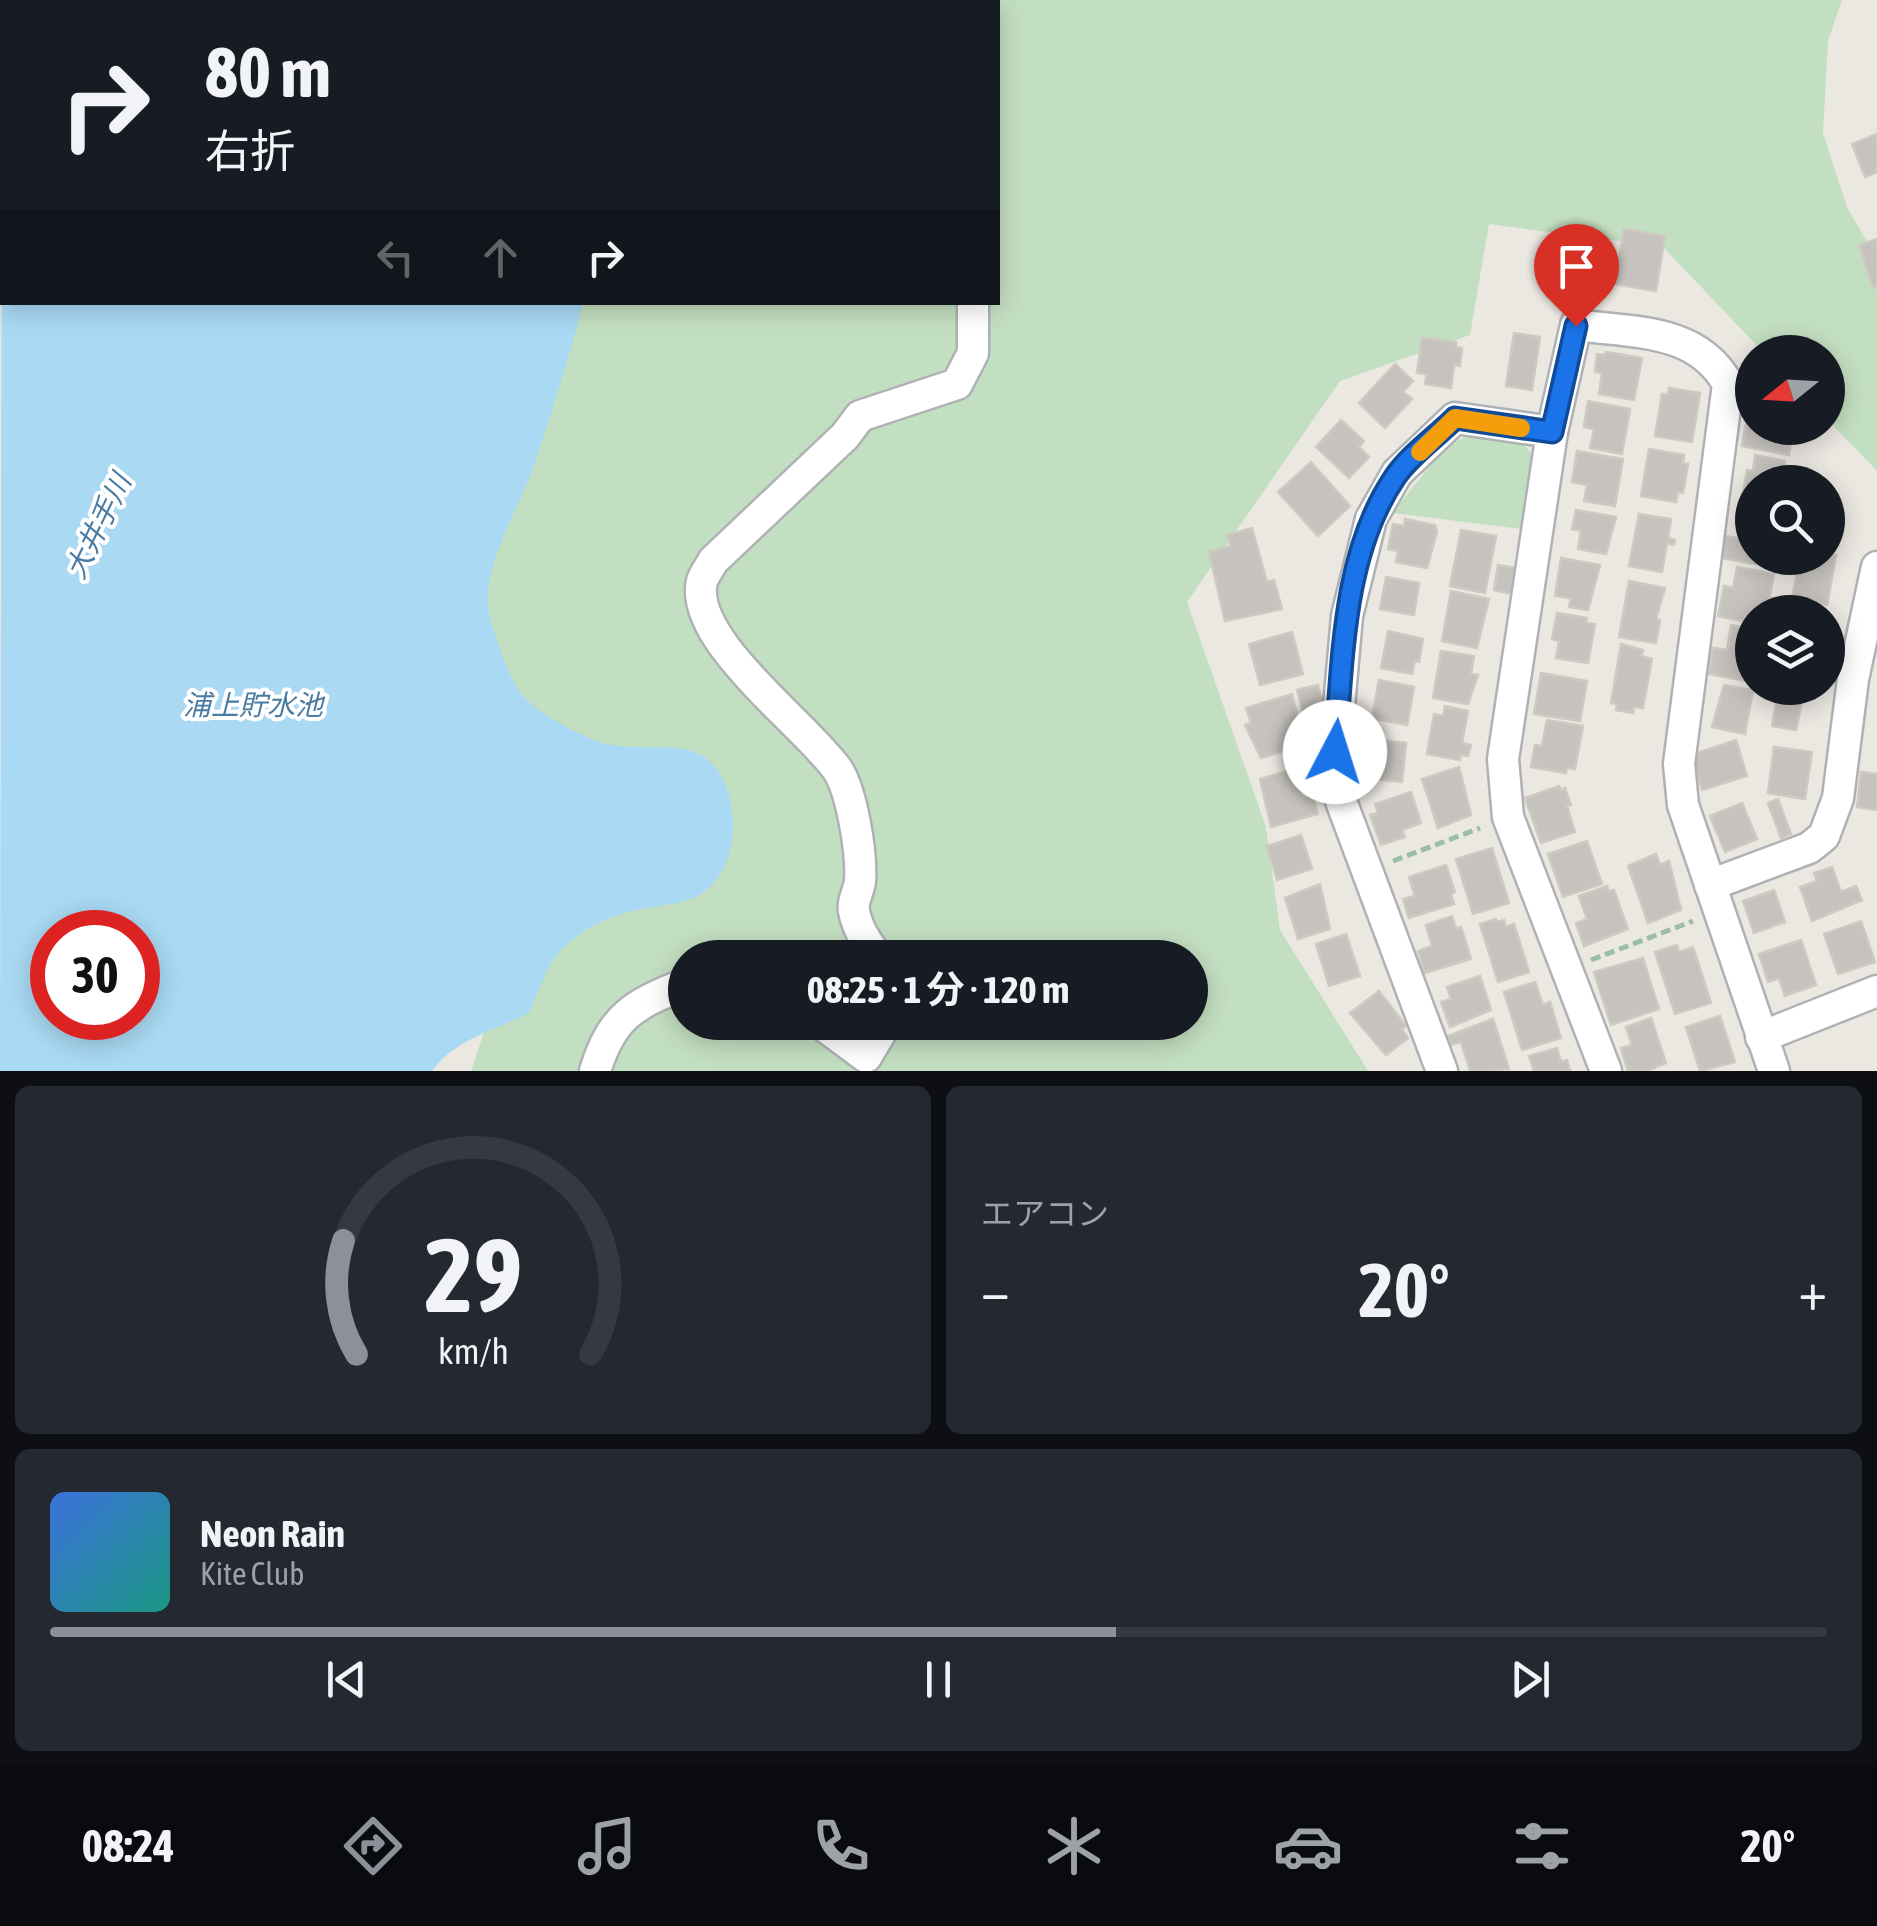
<!DOCTYPE html>
<html lang="ja">
<head>
<meta charset="utf-8">
<style>
	body { margin:0; font-family:"Asap Condensed","Noto Sans JP",sans-serif; background:#242831; color:#f1f3f6; height:100vh; display:flex; flex-direction:column; font-size:38px; white-space:nowrap }
	* { box-sizing:border-box; margin:0 }
	p { font-size:32px; color:#9ea1a6 }
	.icon { flex:none; width:55px; height:55px; fill:none; stroke:currentColor; stroke-width:2; stroke-linecap:round; stroke-linejoin:round }
	.map { position:relative; height:1071px; overflow:hidden }
	.panel { display:flex; flex-direction:column; gap:15px; padding:15px; background:#0d0f14; flex:1 }
	.panel>* { flex:none }
	.top-card { position:absolute; left:0px; top:0px; width:1000px; height:305px; box-shadow:0 5px 25px #0003; background:#171b24; color:#f1f3f6; overflow:hidden }
	.needle { width:65px; rotate:252deg }
	.fabs { position:absolute; left:1735px; top:335px; display:grid; gap:20px }
	.fabs a { display:grid; place-items:center; width:110px; height:110px; border-radius:50%; background:#171b24; box-shadow:0 5px 25px #0003; font-size:50px }
	.speed { position:absolute; left:30px; top:910px; display:flex; gap:20px; font-size:50px; font-weight:700; text-align:center }
	.speed>* { display:grid; place-content:center; width:130px; height:130px; border-radius:50%; background:#171b24; box-shadow:0 5px 25px #0003; line-height:1 }
	.speed .limit { border:15px solid #d22; background:#fff; color:#111 }
	.pin { position:absolute; display:grid; place-items:center; width:85px; height:85px; color:#fff; margin:-102px -42px; border-radius:50% 50% 50% 0; rotate:-45deg; box-shadow:0 0 10px #0007 }
	.pin .icon { rotate:45deg }
	.me { position:absolute; width:110px; margin:-55px; rotate:5deg; stroke-linejoin:round; filter:drop-shadow(0 0 8px #0008) }
	.turn { display:flex; align-items:center; gap:35px; height:210px; padding:0 40px; font-size:45px }
	.turn .icon { width:130px; height:130px; stroke-width:2.5 }
	.turn b { display:block; font-size:70px; line-height:85px }
	.lanes { display:flex; align-items:center; height:95px; padding:0 40px; background:#0003; justify-content:center; gap:50px; direction:ltr }
	.lanes .off { opacity:.35 }
	.big { font-size:75px; font-weight:700; line-height:1.1 }
	.panel .tile { flex:1; display:flex; flex-direction:column; justify-content:center; gap:15px; min-width:0; padding:0 35px; border-radius:15px; background:#242831 }
	.panel .dial { align-items:center; gap:0 }
	.dial svg { height:260px; overflow:visible; fill:none; stroke:#363941; stroke-width:7; stroke-linecap:round; text-anchor:middle }
	.dial text { fill:#f1f3f6; stroke:none }
	.song { display:flex; align-items:center; gap:30px }
	.cover { width:120px; height:120px; border-radius:15px; background:linear-gradient(135deg,hsl(220 70% 55%),hsl(170 70% 35%)) }
	.played { height:10px; border-radius:5px; background:linear-gradient(90deg,#8c9099 60%,#363941 60%) }
	.keys { display:flex; justify-content:space-around; direction:ltr }
	.heat { display:flex; justify-content:space-between; align-items:center; font-size:55px; direction:ltr }
	.panel .tiles { flex:1; display:grid; gap:15px; grid-template-columns:1fr 1fr }
	.tile:last-child { grid-column:span 2 }
	.trip { position:absolute; left:668px; top:940px; width:540px; height:100px; border-radius:50px; background:#171b24; box-shadow:0 5px 25px #0003; font-weight:700; line-height:100px; text-align:center }
	.tab-bar { display:flex; height:160px; justify-content:space-around; align-items:center; background:#090b0e; color:#9ea1a6 }
	.tab-bar .icon { width:70px; height:70px }
	.tab-bar .active { color:#8c9099 }
	.tab-bar b { font-size:45px; color:#f1f3f6 }
	.map>svg:first-child { display:block }
</style>
</head>
<body>
<div class="map">
<svg width="1877" height="1071" viewBox="0 0 1877 1071">
	<rect width="100%" height="100%" fill="#ebe8e2"/>
	<g fill="#c3dfc1" fill-rule="evenodd">
		<path d="M871 0H1842L1828 41 1823 133 1847 207 1877 259V471L1828 420V352H1763L1663 247 1489 224 1470 335 1340 381 1187 602 1266 827 1280 930 1368 1071H471L504 973 553 791 470 606 580 303 998 302V2ZM685 958H1190V1022H685Z"/>
		<path d="M1466 437 1521 442 1536 458 1521 529 1392 513 1447 445Z"/>
	</g>
	<g fill="#a9d9f3" fill-rule="evenodd">
		<path d="M22 0H832L23 2Z"/>
		<path d="M2 62V302L583 303C570 356 552 410 535 463 520 507 481 565 489 614 491 626 497 639 501 651 507 667 513 685 525 698 539 714 590 742 611 745 664 753 711 731 729 796 735 817 734 844 726 863 708 905 676 902 638 910 611 915 585 927 564 947 546 964 540 991 529 1013 495 1030 455 1039 432 1071H0ZM52 932H138V1018H52Z"/>
	</g>
	<g fill="#c6c3be" stroke="#cec9c1" stroke-width="2.5">
		<path d="M1877 134V172L1865 177 1852 144Z"/>
		<path d="M1624 229 1665 236 1656 291 1615 284Z"/>
		<path d="M1877 239V287L1873 288 1859 245Z"/>
		<path d="M1514 333 1540 337 1532 390 1506 386Z"/>
		<path d="M1422 338 1456 342V347L1462 348 1460 366 1454 365 1451 388 1425 384 1427 374 1417 373Z"/>
		<path d="M1606 352 1642 358 1634 400 1599 394 1602 373 1595 372 1597 354 1605 355Z"/>
		<path d="M1395 364 1413 381 1403 392 1412 399 1385 428 1359 403Z"/>
		<path d="M1669 388 1700 393 1692 442 1655 436 1662 394 1668 395Z"/>
		<path d="M1588 401 1630 409 1622 454 1590 448 1594 429 1584 427Z"/>
		<path d="M1749 407 1752 408V428H1793L1789 455 1742 446Z"/>
		<path d="M1341 420 1364 441 1359 447 1369 457 1349 478 1316 447Z"/>
		<path d="M1649 449 1684 455 1683 463 1688 464 1683 493 1678 492 1676 502 1641 496Z"/>
		<path d="M1577 451 1623 459 1615 506 1584 501 1587 485 1572 482Z"/>
		<path d="M1755 455 1785 461 1782 482H1752V507L1741 504 1747 470 1753 471Z"/>
		<path d="M1311 462 1350 506 1318 536 1278 492Z"/>
		<path d="M1576 510 1616 517 1606 554 1578 549 1581 531 1572 529Z"/>
		<path d="M1639 514 1671 519 1668 538 1675 540 1674 545 1667 543 1662 572 1629 566Z"/>
		<path d="M1752 515V558H1775L1773 567 1721 558 1725 536 1748 540Z"/>
		<path d="M1405 519 1435 525 1437 532 1427 568 1396 562 1398 551 1388 549 1393 524 1404 526Z"/>
		<path d="M1252 528 1267 582 1274 580 1282 609 1225 621 1209 552 1231 546 1227 535Z"/>
		<path d="M1461 530 1496 536 1485 593 1450 586Z"/>
		<path d="M1828 554 1836 555 1827 605 1792 598 1800 558H1828Z"/>
		<path d="M1561 558 1600 565 1588 610 1569 607 1571 598 1555 596Z"/>
		<path d="M1498 565 1516 568 1511 594 1494 590Z"/>
		<path d="M1737 567 1774 574 1767 612H1752V623L1718 616 1724 586 1733 588Z"/>
		<path d="M1386 577 1419 583 1414 615 1380 609Z"/>
		<path d="M1629 581 1665 588 1656 619 1660 620 1656 643 1619 637Z"/>
		<path d="M1451 591 1489 599 1477 648 1442 641Z"/>
		<path d="M1557 613 1587 618 1586 623 1595 624 1588 663 1556 658 1559 641 1552 639Z"/>
		<path d="M1731 625 1752 629 1747 681 1709 674 1713 648 1727 650Z"/>
		<path d="M1388 631 1423 639 1419 662 1415 661 1412 674 1381 668Z"/>
		<path d="M1292 632 1303 674 1260 685 1249 644Z"/>
		<path d="M1621 644 1643 650 1641 656 1652 659 1643 708 1634 707 1633 713 1616 710 1617 704 1611 703Z"/>
		<path d="M1441 651 1474 656 1471 674 1478 675 1468 704 1433 698Z"/>
		<path d="M1541 673 1587 681 1580 721 1534 714Z"/>
		<path d="M1379 680 1414 687 1407 725 1372 718Z"/>
		<path d="M1318 685 1323 706 1303 712 1297 690Z"/>
		<path d="M1724 685 1753 690 1745 734 1712 727Z"/>
		<path d="M1779 688H1817L1815 698 1803 696 1796 730 1772 726Z"/>
		<path d="M1292 694 1304 745 1261 758 1245 725 1251 723 1246 708Z"/>
		<path d="M1445 706 1468 711 1462 743 1471 745 1468 756 1460 755V760L1427 754 1434 714 1443 716Z"/>
		<path d="M1547 720 1583 726 1575 769 1567 768 1566 773 1531 767 1535 745 1542 746Z"/>
		<path d="M1372 740 1406 743 1402 782 1367 778Z"/>
		<path d="M1736 740 1747 776 1702 790 1691 755Z"/>
		<path d="M1774 747 1812 752 1805 799 1768 793Z"/>
		<path d="M1459 767 1471 815 1438 828 1422 779Z"/>
		<path d="M1297 768 1303 797 1312 794 1318 814 1271 827 1260 779Z"/>
		<path d="M1861 772 1877 774V810L1857 807Z"/>
		<path d="M1559 786 1561 790 1565 788 1571 805 1567 806 1575 832 1541 843 1525 798Z"/>
		<path d="M1411 792 1421 823 1402 830 1405 837 1381 845 1370 815 1378 813 1375 804Z"/>
		<path d="M1778 799 1791 834 1781 838 1768 803Z"/>
		<path d="M1742 803 1757 839 1725 852 1710 816Z"/>
		<path d="M1301 835 1312 869 1277 880 1267 846Z"/>
		<path d="M1587 841 1602 884 1563 897 1548 854Z"/>
		<path d="M1492 848 1509 903 1473 914 1456 859Z"/>
		<path d="M1656 854 1660 865 1669 861 1681 910 1648 923 1628 866Z"/>
		<path d="M1446 865 1455 892 1451 894 1454 904 1409 918 1403 899 1415 896 1409 877Z"/>
		<path d="M1832 867 1841 892 1856 886 1862 900 1812 921 1800 887 1817 881 1814 873Z"/>
		<path d="M1320 884 1330 929 1298 939 1285 898Z"/>
		<path d="M1607 886 1609 891 1614 890 1628 929 1584 946 1576 923 1587 919 1579 896Z"/>
		<path d="M1774 890 1785 922 1754 933 1743 901Z"/>
		<path d="M1452 916 1456 929 1461 927 1471 959 1425 973 1418 951 1432 946 1426 925Z"/>
		<path d="M1496 919 1497 922 1504 920 1506 927 1514 924 1529 972 1498 982 1480 924Z"/>
		<path d="M1861 921 1875 962 1838 974 1824 934Z"/>
		<path d="M1346 934 1360 976 1329 986 1316 944Z"/>
		<path d="M1801 940 1816 985 1785 996 1779 978 1768 982 1759 954Z"/>
		<path d="M1677 945 1679 952 1693 947 1711 1003 1675 1014 1655 952Z"/>
		<path d="M1643 958 1659 1009 1611 1025 1594 972Z"/>
		<path d="M1480 976 1491 1010 1450 1027 1441 1002 1451 999 1447 987Z"/>
		<path d="M1535 982 1543 1005 1550 1002 1561 1038 1522 1050 1504 992Z"/>
		<path d="M1379 991 1406 1026 1402 1029 1408 1038 1386 1055 1350 1013Z"/>
		<path d="M1720 1016 1735 1062 1700 1071 1686 1027Z"/>
		<path d="M1651 1018 1666 1063 1647 1071H1628L1621 1048 1632 1045 1626 1027Z"/>
		<path d="M1493 1019 1509 1069 1470 1071 1461 1042 1451 1045 1448 1036Z"/>
		<path d="M1557 1048 1561 1062 1567 1060 1570 1071H1534L1529 1056Z"/>
	</g>
	<g fill="none" stroke-linecap="round" stroke-linejoin="round">
		<g stroke="#afb2b5" stroke-width="35">
			<g id="minor">
				<path d="M884 0V2"/>
				<path d="M1710 885 1809 848 1824 836 1838 798 1853 679 1877 567"/>
				<path d="M879 958C868 945 857 928 854 911 852 901 859 891 860 881 862 854 852 791 837 769 805 724 688 639 702 581 704 575 710 567 713 561L845 436 860 416 957 384 973 353V302"/>
				<path d="M819 1022 866 1057 887 1022"/>
				<path d="M1761 1037 1877 991"/>
				<path d="M595 1071C612 1016 633 1005 685 984"/>
				<path d="M1442 1071 1341 801 1335 752 1347 616 1371 519 1397 473 1455 418 1552 432"/>
				<path d="M1606 1071 1508 817 1503 759 1552 432 1576 325C1634 333 1697 328 1728 384L1679 764 1683 805 1774 1071"/>
			</g>
		</g>
		<g stroke="#9bbfa2" stroke-width="5" stroke-dasharray="10 5" stroke-linecap="butt">
			<path d="M1393 861 1480 828"/>
			<path d="M1591 960 1693 921"/>
		</g>
		<use href="#minor" stroke="#fff" stroke-width="30"/>
	</g>
	<g fill="none" stroke-linecap="round" stroke-linejoin="round">
		<g stroke="#114b97" stroke-width="25">
			<path id="route" d="M1335 752C1343 660 1342 555 1395 477 1410 455 1436 437 1455 418L1552 432 1576 326"/>
		</g>
		<use href="#route" stroke="#1a73e8" stroke-width="18"/>
		<path stroke="#f59e0b" stroke-width="18" d="M1420 452 1455 418 1521 428"/>
	</g>
	<g text-anchor="middle" dominant-baseline="central" stroke-width="8" stroke-linejoin="round" paint-order="stroke">
		<g font-size="28" font-style="italic" fill="#4a7ba2" stroke="#fff">
			<text transform="translate(98 526) rotate(-64)">大井手川</text>
			<text x="253" y="705">浦上貯水池</text>
		</g>
	</g>
</svg>
<div class="fabs">
<a><svg class="needle" viewBox="-14 -14 28 28"><path d="M0-13l5 13h-10z" fill="#e53935"/><path d="M0 13l5-13h-10z" fill="#9ea1a6"/></svg></a>
<a><svg class="icon" aria-label="search" viewBox="0 0 24 24"><circle cx="10" cy="10" r="6"/><path d="M15 15l6 6"/></svg></a>
<a><svg class="icon" aria-label="layers" viewBox="0 0 24 24"><path d="M12 4l9 5-9 5-9-5zM3 14l9 5 9-5"/></svg></a>
</div>
<div class="speed"><div class="limit">30</div></div>
<div class="pin" style="left:1576px;top:326px;background:#d93025"><svg class="icon" aria-label="arrive" viewBox="0 0 24 24"><path d="M6 21V4h12l-3 4 3 4H6"/></svg></div>
<svg class="me" style="left:1335px;top:752px" viewBox="-20 -20 40 40"><circle r="19" fill="#fff"/><path d="M0-13L10 11 0 6-10 11z" fill="#1a73e8"/></svg>
<div class="trip">08:25 · 1 分 · 120 m</div>
<div class="top-card">
<div class="turn"><svg class="icon" aria-label="right" viewBox="0 0 24 24"><path d="M7 20v-9h11M14 6l5 5-5 5"/></svg><div><b>80 m</b>右折</div></div>
<div class="lanes"><svg class="icon off" aria-label="left" viewBox="0 0 24 24"><path d="M17 20v-9H6M10 6l-5 5 5 5"/></svg><svg class="icon off" aria-label="ahead" viewBox="0 0 24 24"><path d="M12 20V5M6 11l6-6 6 6"/></svg><svg class="icon" aria-label="right" viewBox="0 0 24 24"><path d="M7 20v-9h11M14 6l5 5-5 5"/></svg></div>
</div>
</div>
<section class="panel">
<div class="tiles">
<div class="tile dial"><svg viewBox="0 0 100 80">
<path d="M14 69A42 42 0 1 1 86 69"/>
<path d="M14 69A42 42 0 0 1 10 34" stroke="#8c9099"/>
<text x="50" y="56" font-size="32" font-weight="700">29</text>
<text x="50" y="72" font-size="11">km/h</text>
</svg></div>
<div class="tile"><p>エアコン</p>
<div class="heat"><a>−</a><b class="big">20°</b><a>+</a></div>
</div>
<div class="tile">
<div class="song"><i class="cover"></i><div><b>Neon Rain</b><p>Kite Club</p></div></div>
<div class="played"></div>
<div class="keys"><svg class="icon" aria-label="previous" viewBox="0 0 24 24"><path d="M18 5L8 12l10 7zM5 5v14"/></svg><svg class="icon" aria-label="pause" viewBox="0 0 24 24"><path d="M8 5v14M16 5v14"/></svg><svg class="icon" aria-label="next" viewBox="0 0 24 24"><path d="M6 5l10 7-10 7zM19 5v14"/></svg></div>
</div>
</div>
</section>
<nav class="tab-bar">
<b>08:24</b>
<svg class="icon active" aria-label="directions" viewBox="0 0 24 24"><path d="M12 3l9 9-9 9-9-9zM9 14v-3h6M13 9l2 2-2 2"/></svg>
<svg class="icon" aria-label="music" viewBox="0 0 24 24"><path d="M9 18V5l10-2v13"/><circle cx="6" cy="18" r="3"/><circle cx="16" cy="16" r="3"/></svg>
<svg class="icon" aria-label="phone" viewBox="0 0 24 24"><path d="M5 4h4l2 5-3 2q2 4 5 5l2-3 5 2v4C11 20 4 13 5 4z"/></svg>
<svg class="icon" aria-label="climate" viewBox="0 0 24 24"><path d="M12 3v18M4 7l16 10M4 17L20 7"/></svg>
<svg class="icon" aria-label="car" viewBox="0 0 24 24"><path d="M5 17H2v-5l4-1 3-4h7l3 4 3 1v5h-3M9 17h6M6 11h13"/><circle cx="7" cy="17" r="2"/><circle cx="17" cy="17" r="2"/></svg>
<svg class="icon" aria-label="filters" viewBox="0 0 24 24"><path d="M4 7h16M4 17h16"/><circle cx="9" cy="7" r="2"/><circle cx="15" cy="17" r="2"/></svg>
<b>20°</b>
</nav>
</body>
</html>
